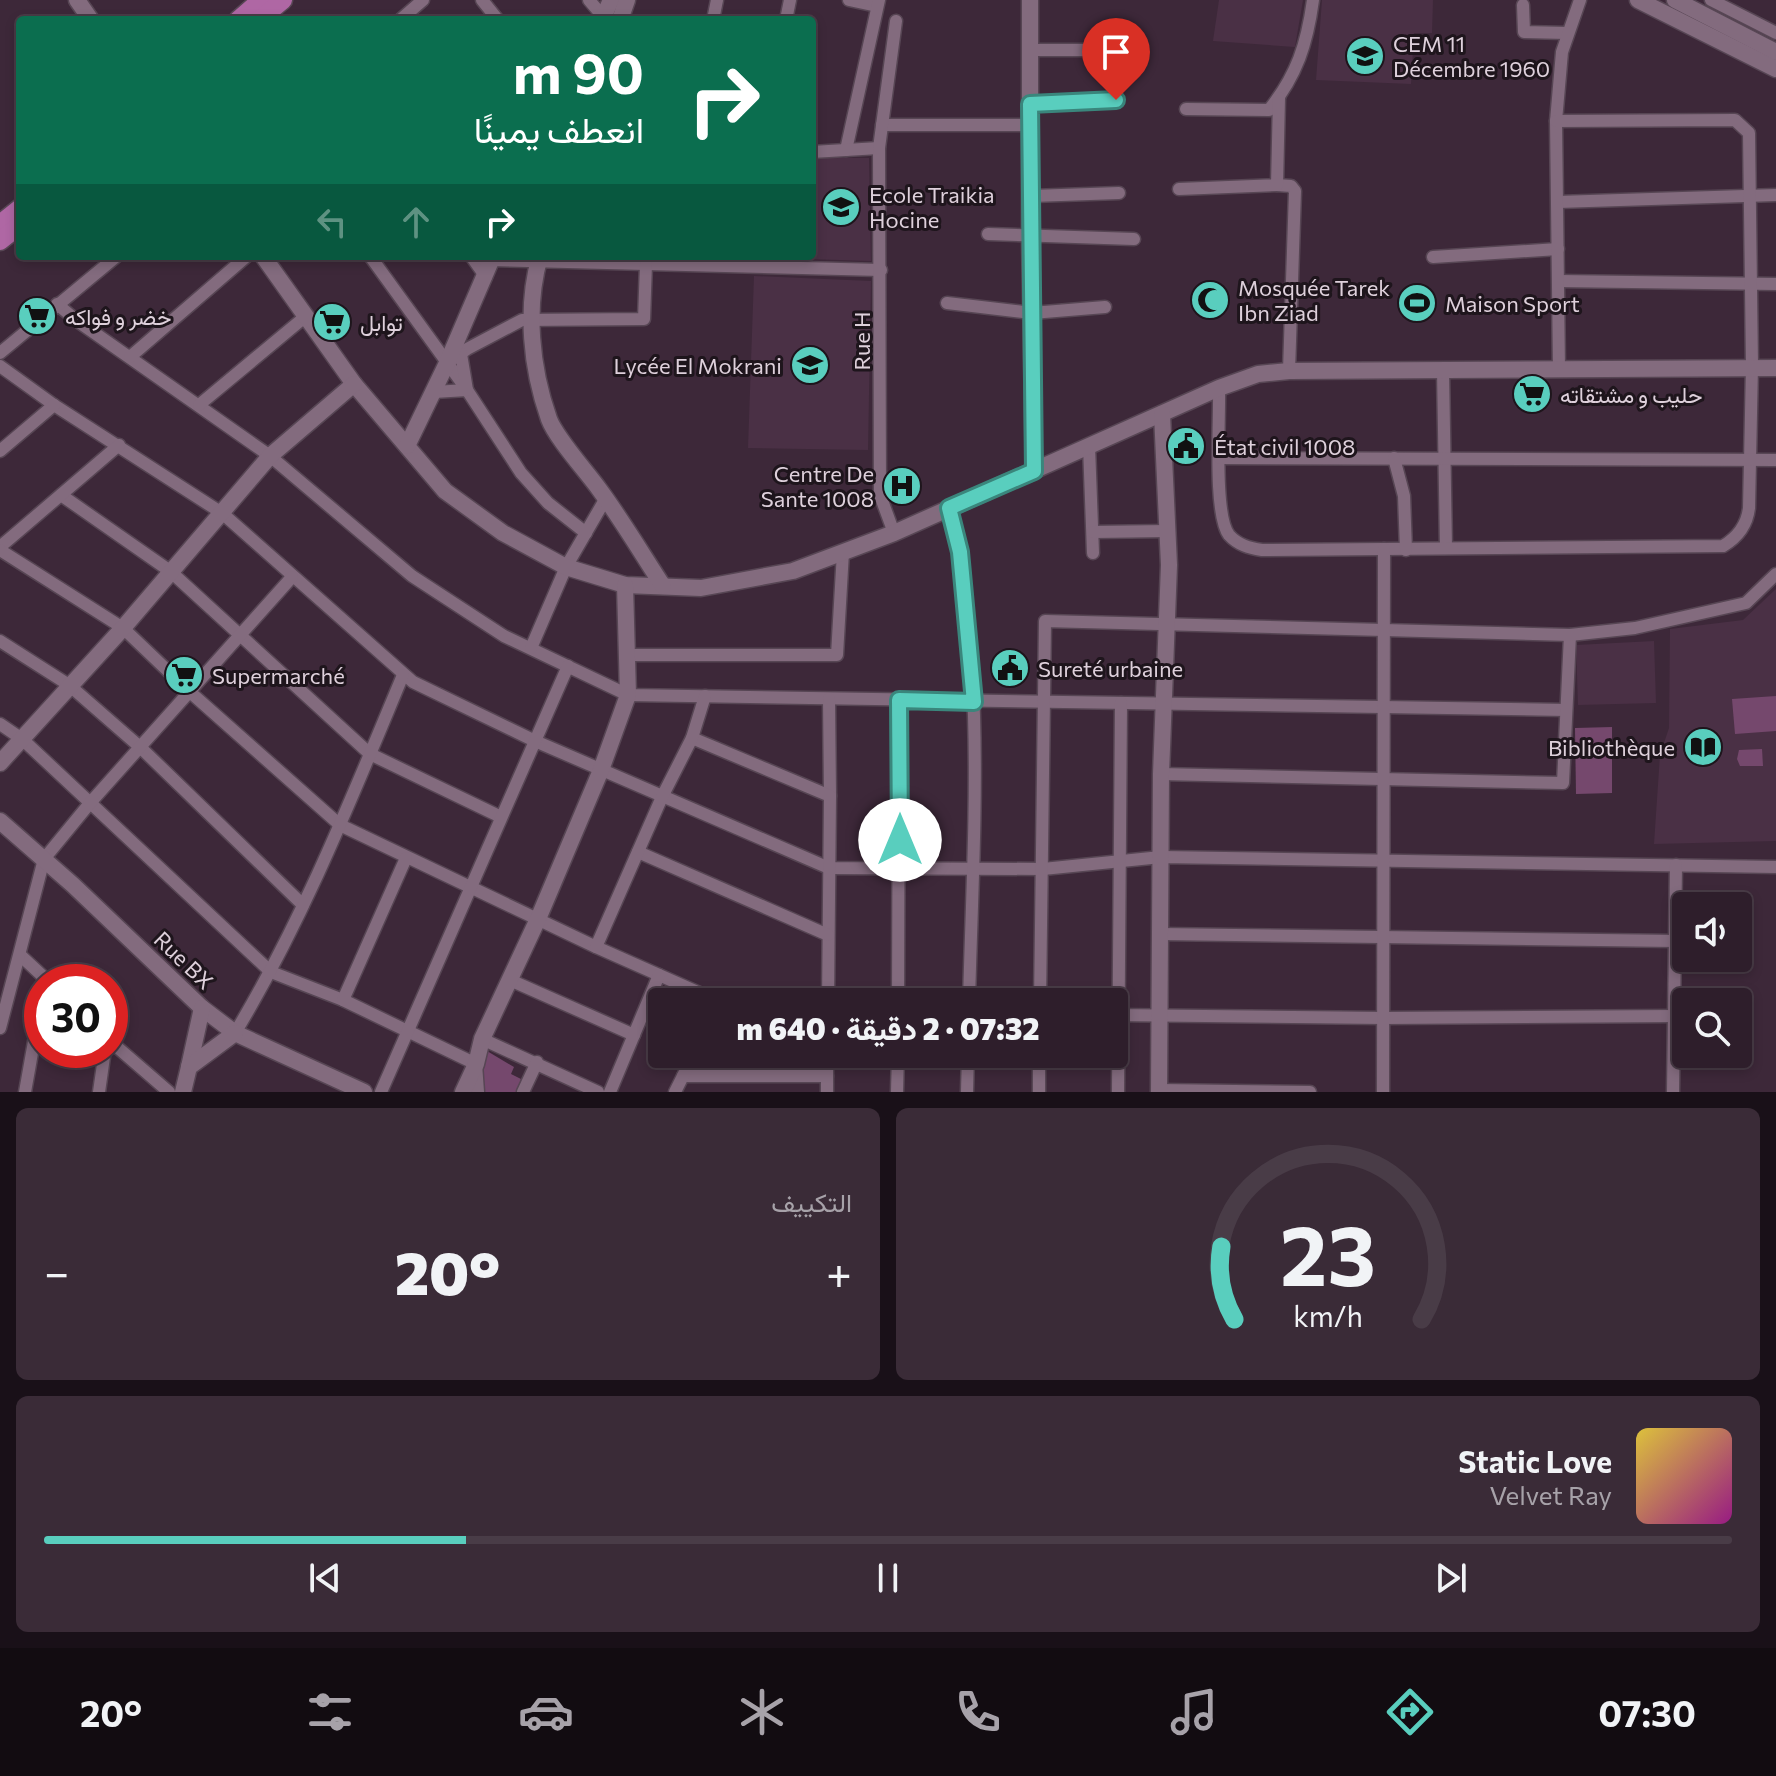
<!DOCTYPE html>
<html lang="ar">
<head>
<meta charset="utf-8">
<style>
	body { margin:0; font-family:Commissioner,Vazirmatn,sans-serif; background:#3a2b37; color:#f1f3f6; direction:rtl; height:100vh; display:flex; flex-direction:column; font-size:30px; white-space:nowrap }
	* { box-sizing:border-box; margin:0 }
	p { font-size:26px; color:#a7a2a9 }
	.icon { flex:none; width:44px; height:44px; fill:none; stroke:currentColor; stroke-width:2; stroke-linecap:round; stroke-linejoin:round }
	.map { position:relative; height:1092px; overflow:hidden; direction:ltr }
	.panel { display:flex; flex-direction:column; gap:16px; padding:16px; background:#191018; flex:1 }
	.panel>* { flex:none }
	.top-card { position:absolute; left:16px; top:16px; width:800px; height:244px; border-radius:8px; box-shadow:0 4px 12px #0003,0 0 0 2px #493c47; direction:rtl; background:#0b6e4f; color:#fff; overflow:hidden }
	.controls { position:absolute; left:1672px; top:892px; display:grid; gap:16px }
	.controls a { display:grid; place-items:center; width:80px; height:80px; border-radius:8px; background:#2e1e2b; box-shadow:0 4px 12px #0003,0 0 0 2px #493c47; font-size:40px }
	.speed { position:absolute; left:24px; top:964px; display:flex; gap:16px; font-size:40px; font-weight:700; text-align:center }
	.speed>* { display:grid; place-content:center; width:104px; height:104px; border-radius:50%; background:#2e1e2b; box-shadow:0 4px 12px #0003,0 0 0 2px #493c47; line-height:1 }
	.speed .limit { border:12px solid #d22; background:#fff; color:#111 }
	.pin { position:absolute; display:grid; place-items:center; width:68px; height:68px; color:#fff; margin:-82px -34px; border-radius:50% 50% 50% 0; rotate:-45deg; box-shadow:0 0 8px #0007 }
	.pin .icon { rotate:45deg }
	.me { position:absolute; width:88px; margin:-44px; rotate:0deg; stroke-linejoin:round; filter:drop-shadow(0 0 6px #0008) }
	.turn { display:flex; align-items:center; gap:28px; height:168px; padding:0 40px; font-size:36px }
	.turn .icon { width:104px; height:104px; stroke-width:2.5 }
	.turn b { display:block; font-size:56px; line-height:68px }
	.lanes { display:flex; align-items:center; height:76px; padding:0 40px; background:#0003; justify-content:center; gap:40px; direction:ltr }
	.lanes .off { opacity:.35 }
	.big { font-size:60px; font-weight:800; line-height:1.1 }
	.panel .widget { flex:1; display:flex; flex-direction:column; justify-content:center; gap:12px; min-width:0; padding:0 28px; border-radius:12px; background:#3a2b37 }
	.panel .dial { align-items:center; gap:0 }
	.dial svg { height:208px; overflow:visible; fill:none; stroke:#493c47; stroke-width:7; stroke-linecap:round; text-anchor:middle }
	.dial text { fill:#f1f3f6; stroke:none }
	.song { display:flex; align-items:center; gap:24px }
	.cover { width:96px; height:96px; border-radius:12px; background:linear-gradient(135deg,hsl(50 70% 55%),hsl(310 70% 35%)) }
	.played { height:8px; border-radius:4px; background:linear-gradient(90deg,#59cebe 25%,#493c47 25%) }
	.keys { display:flex; justify-content:space-around; direction:ltr }
	.heat { display:flex; justify-content:space-between; align-items:center; font-size:44px; direction:ltr }
	.panel .tiles { flex:1; display:grid; gap:16px; grid-template-columns:1fr 1fr }
	.widget:last-child { grid-column:span 2 }
	.trip { position:absolute; left:648px; top:988px; width:480px; height:80px; border-radius:8px; background:#2e1e2b; box-shadow:0 4px 12px #0003,0 0 0 2px #493c47; font-weight:800; line-height:80px; text-align:center; direction:rtl }
	.tab-bar { display:flex; height:128px; justify-content:space-around; align-items:center; background:#120c11; color:#a7a2a9 }
	.tab-bar .icon { width:56px; height:56px }
	.tab-bar .on { color:#59cebe }
	.tab-bar b { font-size:36px; color:#f1f3f6 }
	.map>svg:first-child { display:block }
</style>
</head>
<body>
<div class="map">
<svg width="1776" height="1092" viewBox="0 0 1776 1092">
	<rect width="100%" height="100%" fill="#3d2839"/>
	<g fill="#4a3045">
		<path d="M1219 0H1303L1295 47 1213 41Z"/>
		<path d="M1322 0H1433L1432 33H1414L1411 84 1316 80Z"/>
		<path d="M812 158H869L871 261 776 258 812 256Z"/>
		<path d="M754 276 871 281 868 450 748 448Z"/>
		<path d="M885 474 918 475V497H885Z"/>
		<path d="M1776 589V841L1654 844 1660 755 1669 728 1670 629 1743 620Z"/>
		<path d="M1654 641 1656 703 1578 705 1576 645Z"/>
	</g>
	<g fill="#75486d">
		<path d="M1776 696V731L1735 734 1732 699Z"/>
		<path d="M1612 727V793L1576 794 1575 728Z"/>
		<path d="M1762 749 1763 766H1740L1737 759 1739 750Z"/>
		<path d="M487 1051 514 1067 511 1074 521 1079 517 1092H482V1065Z"/>
	</g>
	<g fill="none" stroke-linecap="round" stroke-linejoin="round">
		<g stroke="#574654" stroke-width="15">
			<g id="street">
				<path d="M482 0 498 20"/>
				<path d="M589 0 606 20"/>
				<path d="M849 0 877 6"/>
				<path d="M1711 0 1776 33"/>
				<path d="M1523 5 1524 32 1567 33"/>
				<path d="M400 20 423 0"/>
				<path d="M713 20 717 0"/>
				<path d="M786 20 790 0"/>
				<path d="M1030 50H1112"/>
				<path d="M1030 104 1116 100"/>
				<path d="M1186 109 1269 110C1297 75 1307 44 1313 0"/>
				<path d="M882 125H1030"/>
				<path d="M846 150 879 0"/>
				<path d="M812 152 879 148"/>
				<path d="M1277 185 1291 186 1295 191 1289 371"/>
				<path d="M1179 189 1277 185 1279 98"/>
				<path d="M1032 196 1119 193"/>
				<path d="M1558 202 1776 195"/>
				<path d="M988 234 1134 239"/>
				<path d="M370 256 467 390 521 473 548 503 586 533"/>
				<path d="M471 256 486 277"/>
				<path d="M1433 257 1558 249"/>
				<path d="M491 260 881 270"/>
				<path d="M1559 281 1776 284"/>
				<path d="M947 303 1032 313 1105 307"/>
				<path d="M57 304 76 320 270 456 412 576 504 636 628 695 1566 710"/>
				<path d="M0 353 117 256"/>
				<path d="M130 357 247 256"/>
				<path d="M447 363 467 349 522 320 644 319 646 264"/>
				<path d="M0 366 54 405 222 513 413 682 535 741 829 868 1043 869 1161 857 1776 867"/>
				<path d="M1559 370 1556 121 1562 52 1580 0"/>
				<path d="M1443 371 1446 548"/>
				<path d="M1219 388C1220 418 1213 514 1229 535 1238 545 1249 548 1262 550L1723 546C1738 537 1747 525 1749 508L1752 366 1749 133 1735 120 1556 121"/>
				<path d="M434 392 467 390 461 354"/>
				<path d="M199 405 306 316"/>
				<path d="M1089 446 1093 553"/>
				<path d="M0 451 54 405"/>
				<path d="M1220 458 1776 460"/>
				<path d="M1394 458 1404 496 1406 550"/>
				<path d="M61 495 170 571 370 754 501 817"/>
				<path d="M949 508C987 669 973 839 969 1002"/>
				<path d="M1093 532 1167 531"/>
				<path d="M894 533 880 495 879 148 896 21"/>
				<path d="M0 547 119 445"/>
				<path d="M0 550 123 628 190 692 340 825 596 947 720 1002"/>
				<path d="M0 641 69 685 140 747 303 905"/>
				<path d="M531 648 566 567 606 498"/>
				<path d="M627 655H837L843 552"/>
				<path d="M829 699 830 796"/>
				<path d="M0 724 22 739 271 972 343 1000 476 1064 478 1092"/>
				<path d="M692 738 830 796 828 1002"/>
				<path d="M1161 774 1563 783 1570 635"/>
				<path d="M638 852 828 935"/>
				<path d="M1160 934 1675 941"/>
				<path d="M596 947 662 797 692 738 705 696"/>
				<path d="M20 955 49 982"/>
				<path d="M510 980 634 1035"/>
				<path d="M343 1000 406 858"/>
				<path d="M898 1002 899 700"/>
				<path d="M1040 1002 1045 621 1570 635 1635 628 1746 603 1776 574"/>
				<path d="M1114 1015 1384 1018 1675 1016"/>
				<path d="M0 1028 44 859 90 803 292 577"/>
				<path d="M235 1033C303 920 352 797 403 675"/>
				<path d="M482 1039 598 1092"/>
				<path d="M110 1041 169 1092"/>
				<path d="M683 1076H827"/>
				<path d="M1159 1090 1310 1092"/>
				<path d="M25 1092 42 997"/>
				<path d="M99 1092 105 1050"/>
				<path d="M381 1092 568 666"/>
				<path d="M523 1092 537 1062"/>
				<path d="M610 1092 659 975"/>
				<path d="M675 1092 694 1054"/>
				<path d="M827 1092V1054"/>
				<path d="M897 1092 898 1054"/>
				<path d="M967 1092 968 1054"/>
				<path d="M1039 1092V1054"/>
				<path d="M1118 1092 1121 703"/>
				<path d="M1383 1092 1384 549"/>
				<path d="M1673 1092 1676 865"/>
			</g>
		</g>
		<g stroke="#574654" stroke-width="19">
			<g id="secondary">
				<path d="M77 0 91 20"/>
				<path d="M1030 0V236L1034 471"/>
				<path d="M1638 0 1776 69"/>
				<path d="M1675 0 1776 52"/>
				<path d="M602 20 611 0"/>
				<path d="M620 20 627 0"/>
				<path d="M263 256 354 384 445 491 503 533 566 567 625 585 701 588 793 571 894 533 1219 388 1258 374 1289 371 1776 368"/>
				<path d="M540 256C525 308 531 368 549 419 556 438 586 471 599 489 622 520 642 554 663 586"/>
				<path d="M407 446 447 363 493 256"/>
				<path d="M0 763 123 628 270 456 354 384"/>
				<path d="M0 821 73 885 202 1008 235 1033 364 1092"/>
				<path d="M189 1067 202 1008"/>
				<path d="M183 1092 189 1067 235 1033"/>
				<path d="M463 1092 476 1064 482 1039 538 919 601 770 628 695 625 585"/>
				<path d="M1159 1092 1161 774 1169 565 1162 414"/>
			</g>
		</g>
		<g stroke="#574654" stroke-width="21">
			<g id="primary">
				<path d="M238 20 261 0"/>
				<path d="M259 20 283 0"/>
				<path d="M0 224 20 208"/>
				<path d="M0 241 20 225"/>
			</g>
		</g>
		<use href="#street" stroke="#836b7e" stroke-width="12"/>
		<use href="#secondary" stroke="#836b7e" stroke-width="16"/>
		<use href="#primary" stroke="#af67a4" stroke-width="18"/>
	</g>
	<g fill="none" stroke-linecap="round" stroke-linejoin="round">
		<g stroke="#3a867c" stroke-width="20">
			<path id="route" d="M900 840 899 700 974 702 960 552 949 508 1034 471 1030 104 1116 100"/>
		</g>
		<use href="#route" stroke="#59cebe" stroke-width="14"/>
	</g>
	<defs>
		<g id="school-disc" transform="scale(2)"><circle r="9.5" fill="#59cebe" stroke="#1e151c"/><path d="M0-5L7-2L0 1L-7-2ZM-4 1L0 2.5L4 1V4Q0 6-4 4Z" fill="#111"/></g>
		<g id="mosque-disc" transform="scale(2)"><circle r="9.5" fill="#59cebe" stroke="#1e151c"/><path d="M3.5-4.9A6 6 0 1 0 3.5 4.9A5 5 0 1 1 3.5-4.9Z" fill="#111"/></g>
		<g id="stadium-disc" transform="scale(2)"><circle r="9.5" fill="#59cebe" stroke="#1e151c"/><path d="M0-5a6.5 5 0 1 0 0 10a6.5 5 0 1 0 0-10ZM-3.5-1.8h7v3.6h-7Z" fill="#111"/></g>
		<g id="supermarket-disc" transform="scale(2)"><circle r="9.5" fill="#59cebe" stroke="#1e151c"/><path d="M-6-5.5h2.5l.6 2H6L4.5 2H-2.5L-4.4-4H-6ZM-1.5 3.2a1.3 1.3 0 1 0 .1 0ZM3 3.2a1.3 1.3 0 1 0 .1 0Z" fill="#111"/></g>
		<g id="civic-disc" transform="scale(2)"><circle r="9.5" fill="#59cebe" stroke="#1e151c"/><path d="M-.6-6.5H3V-4.5H.6V-3L4-1V1h2V6H-6V1h2V-1L-.6-3ZM-1.2 2.5V6h2.4V2.5Z" fill="#111"/></g>
		<g id="hospital-disc" transform="scale(2)"><circle r="9.5" fill="#59cebe" stroke="#1e151c"/><path d="M-5-5h3v3.5h4V-5h3V5h-3V1.5h-4V5h-3Z" fill="#111"/></g>
		<g id="library-disc" transform="scale(2)"><circle r="9.5" fill="#59cebe" stroke="#1e151c"/><path d="M-6-4Q-3-5.5-.7-3.5V5Q-3 3-6 4ZM6-4Q3-5.5 .7-3.5V5Q3 3 6 4Z" fill="#111"/></g>
	</defs>
	<g fill-rule="evenodd">
		<use href="#school-disc" x="1365" y="56"/>
		<use href="#school-disc" x="841" y="207"/>
		<use href="#mosque-disc" x="1210" y="300"/>
		<use href="#stadium-disc" x="1417" y="303"/>
		<use href="#supermarket-disc" x="37" y="316"/>
		<use href="#supermarket-disc" x="332" y="322"/>
		<use href="#school-disc" x="810" y="365"/>
		<use href="#supermarket-disc" x="1532" y="394"/>
		<use href="#civic-disc" x="1186" y="446"/>
		<use href="#hospital-disc" x="902" y="486"/>
		<use href="#civic-disc" x="1010" y="668"/>
		<use href="#supermarket-disc" x="184" y="675"/>
		<use href="#library-disc" x="1703" y="747"/>
	</g>
	<g text-anchor="middle" dominant-baseline="central" stroke-width="6" stroke-linejoin="round" paint-order="stroke">
		<g font-size="22" fill="#ded0db" stroke="#1e151c" text-anchor="start">
			<text x="1393" y="43">CEM 11<tspan x="1393" dy="25">Décembre 1960</tspan></text>
			<text x="869" y="194">Ecole Traikia<tspan x="869" dy="25">Hocine</tspan></text>
			<text x="1238" y="287">Mosquée Tarek<tspan x="1238" dy="25">Ibn Ziad</tspan></text>
			<text x="1445" y="303">Maison Sport</text>
			<text x="65" y="316">خضر و فواكه</text>
			<text x="360" y="322">توابل</text>
			<text x="782" y="365" text-anchor="end">Lycée El Mokrani</text>
			<text x="1560" y="394">حليب و مشتقاته</text>
			<text x="1214" y="446">État civil 1008</text>
			<text x="874" y="473" text-anchor="end">Centre De<tspan x="874" dy="25">Sante 1008</tspan></text>
			<text x="1038" y="668">Sureté urbaine</text>
			<text x="212" y="675">Supermarché</text>
			<text x="1675" y="747" text-anchor="end">Bibliothèque</text>
		</g>
		<g font-size="22" fill="#ded0db" stroke="#1e151c">
			<text transform="translate(861 341) rotate(-90)">Rue H</text>
			<text transform="translate(184 960) rotate(44)">Rue BX</text>
		</g>
	</g>
</svg>
<div class="controls">
<a><svg class="icon" aria-label="sound" viewBox="0 0 24 24"><path d="M4 9h4l5-4v14l-5-4H4zM17 9q2 3 0 6"/></svg></a>
<a><svg class="icon" aria-label="search" viewBox="0 0 24 24"><circle cx="10" cy="10" r="6"/><path d="M15 15l6 6"/></svg></a>
</div>
<div class="speed"><div class="limit">30</div></div>
<div class="pin" style="left:1116px;top:100px;background:#d93025"><svg class="icon" aria-label="arrive" viewBox="0 0 24 24"><path d="M6 21V4h12l-3 4 3 4H6"/></svg></div>
<svg class="me" style="left:900px;top:840px" viewBox="-20 -20 40 40"><circle r="19" fill="#fff"/><path d="M0-13L10 11 0 6-10 11z" fill="#59cebe"/></svg>
<div class="trip">07:32 · 2 دقيقة · 640 m</div>
<div class="top-card">
<div class="turn"><svg class="icon" aria-label="right" viewBox="0 0 24 24"><path d="M7 20v-9h11M14 6l5 5-5 5"/></svg><div><b>90 m</b>انعطف يمينًا</div></div>
<div class="lanes"><svg class="icon off" aria-label="left" viewBox="0 0 24 24"><path d="M17 20v-9H6M10 6l-5 5 5 5"/></svg><svg class="icon off" aria-label="ahead" viewBox="0 0 24 24"><path d="M12 20V5M6 11l6-6 6 6"/></svg><svg class="icon" aria-label="right" viewBox="0 0 24 24"><path d="M7 20v-9h11M14 6l5 5-5 5"/></svg></div>
</div>
</div>
<section class="panel">
<div class="tiles">
<div class="widget dial"><svg viewBox="0 0 100 80">
<path d="M14 69A42 42 0 1 1 86 69"/>
<path d="M14 69A42 42 0 0 1 9 41" stroke="#59cebe"/>
<text x="50" y="56" font-size="32" font-weight="700">23</text>
<text x="50" y="72" font-size="11">km/h</text>
</svg></div>
<div class="widget"><p>التكييف</p>
<div class="heat"><a>−</a><b class="big">20°</b><a>+</a></div>
</div>
<div class="widget">
<div class="song"><i class="cover"></i><div><b>Static Love</b><p>Velvet Ray</p></div></div>
<div class="played"></div>
<div class="keys"><svg class="icon" aria-label="previous" viewBox="0 0 24 24"><path d="M18 5L8 12l10 7zM5 5v14"/></svg><svg class="icon" aria-label="pause" viewBox="0 0 24 24"><path d="M8 5v14M16 5v14"/></svg><svg class="icon" aria-label="next" viewBox="0 0 24 24"><path d="M6 5l10 7-10 7zM19 5v14"/></svg></div>
</div>
</div>
</section>
<nav class="tab-bar">
<b>07:30</b>
<svg class="icon on" aria-label="directions" viewBox="0 0 24 24"><path d="M12 3l9 9-9 9-9-9zM9 14v-3h6M13 9l2 2-2 2"/></svg>
<svg class="icon" aria-label="music" viewBox="0 0 24 24"><path d="M9 18V5l10-2v13"/><circle cx="6" cy="18" r="3"/><circle cx="16" cy="16" r="3"/></svg>
<svg class="icon" aria-label="phone" viewBox="0 0 24 24"><path d="M5 4h4l2 5-3 2q2 4 5 5l2-3 5 2v4C11 20 4 13 5 4z"/></svg>
<svg class="icon" aria-label="climate" viewBox="0 0 24 24"><path d="M12 3v18M4 7l16 10M4 17L20 7"/></svg>
<svg class="icon" aria-label="car" viewBox="0 0 24 24"><path d="M5 17H2v-5l4-1 3-4h7l3 4 3 1v5h-3M9 17h6M6 11h13"/><circle cx="7" cy="17" r="2"/><circle cx="17" cy="17" r="2"/></svg>
<svg class="icon" aria-label="filters" viewBox="0 0 24 24"><path d="M4 7h16M4 17h16"/><circle cx="9" cy="7" r="2"/><circle cx="15" cy="17" r="2"/></svg>
<b>20°</b>
</nav>
</body>
</html>
